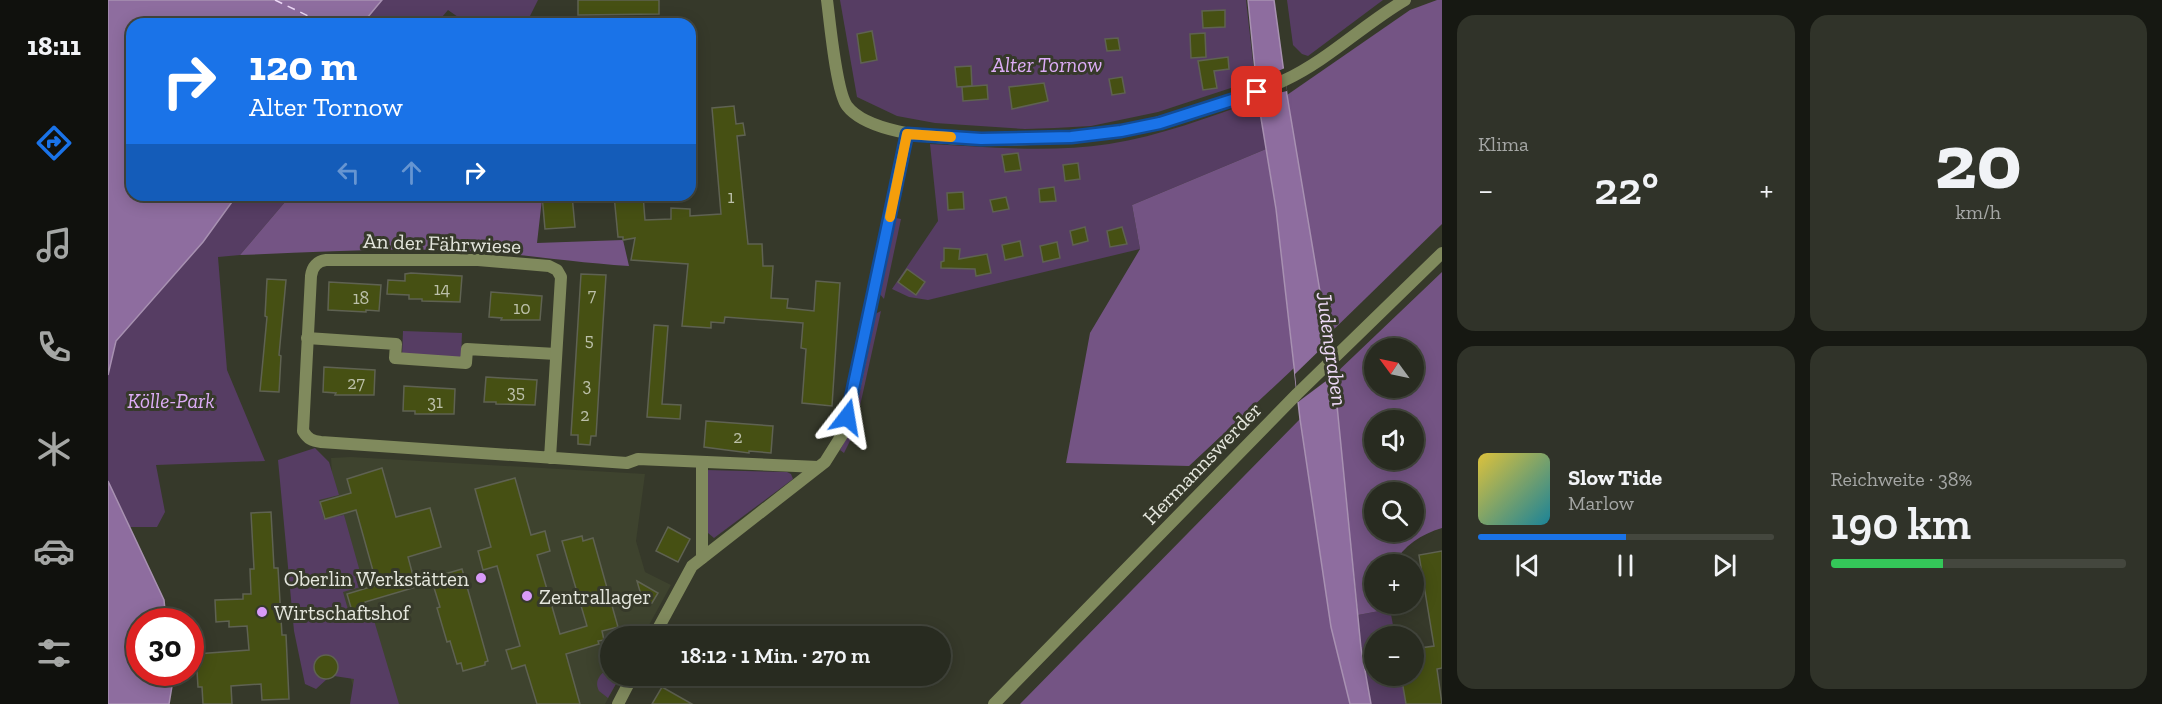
<!DOCTYPE html>
<html lang="de">
<head>
<meta charset="utf-8">
<style>
	body { margin:0; font-family:"Zilla Slab",serif; background:#303329; color:#f1f3f6; height:100vh; display:flex; flex-direction:column; font-size:22px; white-space:nowrap }
	* { box-sizing:border-box; margin:0 }
	p { font-size:20px; color:#a5a7a5 }
	.icon { flex:none; width:33px; height:33px; fill:none; stroke:currentColor; stroke-width:2; stroke-linecap:round; stroke-linejoin:round }
	.map { position:relative; flex:1; overflow:hidden }
	.sheet { display:flex; flex-direction:column; gap:15px; padding:15px; background:#161812; width:720px }
	.sheet>* { flex:none }
	.hud { position:absolute; left:18px; top:18px; width:570px; height:183px; border-radius:18px; box-shadow:0 3px 15px #0003,0 0 0 2px #44473e; background:#1a73e8; color:#fff; overflow:hidden }
	.needle { width:39px; rotate:303deg }
	.controls { position:absolute; left:1256px; top:338px; display:grid; gap:12px }
	.controls a { display:grid; place-items:center; width:60px; height:60px; border-radius:50%; background:#282b20; box-shadow:0 3px 15px #0003,0 0 0 2px #44473e; font-size:30px }
	.speed { position:absolute; left:18px; top:608px; display:flex; gap:12px; font-size:30px; font-weight:700; text-align:center }
	.speed>* { display:grid; place-content:center; width:78px; height:78px; border-radius:50%; background:#282b20; box-shadow:0 3px 15px #0003,0 0 0 2px #44473e; line-height:1 }
	.speed .limit { border:9px solid #d22; background:#fff; color:#111 }
	.pin { position:absolute; display:grid; place-items:center; width:51px; height:51px; color:#fff; margin:-26px; border-radius:12px; box-shadow:0 3px 9px #0006 }
	.me { position:absolute; width:66px; margin:-33px; rotate:14deg; stroke-linejoin:round; filter:drop-shadow(0 0 4px #0008) }
	.turn { display:flex; align-items:center; gap:21px; height:126px; padding:0 24px; font-size:27px }
	.turn .icon { width:78px; height:78px; stroke-width:2.5 }
	.turn b { display:block; font-size:42px; line-height:51px }
	.lanes { display:flex; align-items:center; height:57px; padding:0 24px; background:#0003; justify-content:center; gap:30px; direction:ltr }
	.lanes .off { opacity:.35 }
	.big { font-size:45px; font-weight:600; line-height:1.1 }
	.sheet .card { flex:1; display:flex; flex-direction:column; justify-content:center; gap:9px; min-width:0; padding:0 21px; border-radius:18px; background:#303329 }
	.sheet .dial { align-items:center; gap:0 }
	.dial b { font-size:78px; line-height:1 }
	.song { display:flex; align-items:center; gap:18px }
	.cover { width:72px; height:72px; border-radius:9px; background:linear-gradient(135deg,hsl(50 70% 55%),hsl(190 70% 35%)) }
	.played { height:6px; border-radius:3px; background:linear-gradient(90deg,#1a73e8 50%,#44473e 50%) }
	.keys { display:flex; justify-content:space-around; direction:ltr }
	.heat { display:flex; justify-content:space-between; align-items:center; font-size:33px; direction:ltr }
	.charge { height:9px; border-radius:4px; background:linear-gradient(90deg,#34c759 38%,#44473e 0) }
	.sheet .tiles { flex:1; display:grid; gap:15px; grid-template-columns:repeat(2,1fr) }
	.trip { position:absolute; left:492px; top:626px; width:351px; height:60px; border-radius:30px; background:#282b20; box-shadow:0 3px 15px #0003,0 0 0 2px #44473e; font-weight:600; line-height:60px; text-align:center }
	main { display:flex; flex:1; min-height:0 }
	.dock { display:flex; flex-direction:column; width:108px; justify-content:space-around; align-items:center; background:#10110d; color:#a5a7a5 }
	.dock .icon { width:42px; height:42px }
	.dock .on { color:#1a73e8 }
	.dock b { font-size:27px; color:#f1f3f6 }
	.map>svg:first-child { display:block }
</style>
</head>
<body>
<main>
<nav class="dock">
<b>18:11</b>
<svg class="icon on" aria-label="directions" viewBox="0 0 24 24"><path d="M12 3l9 9-9 9-9-9zM9 14v-3h6M13 9l2 2-2 2"/></svg>
<svg class="icon" aria-label="music" viewBox="0 0 24 24"><path d="M9 18V5l10-2v13"/><circle cx="6" cy="18" r="3"/><circle cx="16" cy="16" r="3"/></svg>
<svg class="icon" aria-label="phone" viewBox="0 0 24 24"><path d="M5 4h4l2 5-3 2q2 4 5 5l2-3 5 2v4C11 20 4 13 5 4z"/></svg>
<svg class="icon" aria-label="climate" viewBox="0 0 24 24"><path d="M12 3v18M4 7l16 10M4 17L20 7"/></svg>
<svg class="icon" aria-label="car" viewBox="0 0 24 24"><path d="M5 17H2v-5l4-1 3-4h7l3 4 3 1v5h-3M9 17h6M6 11h13"/><circle cx="7" cy="17" r="2"/><circle cx="17" cy="17" r="2"/></svg>
<svg class="icon" aria-label="filters" viewBox="0 0 24 24"><path d="M4 7h16M4 17h16"/><circle cx="9" cy="7" r="2"/><circle cx="15" cy="17" r="2"/></svg>
</nav>
<div class="map">
<svg width="1334" height="704" viewBox="0 0 1334 704">
	<rect width="100%" height="100%" fill="#36392a"/>
	<path fill="#3e432e" d="M243 457 537 474 528 541 537 572 563 585 535 636H502V675H513L497 704H250L191 493 225 490 223 458Z"/>
	<g fill="#563d63">
		<path d="M274 0H430L418 24H360L340 10 328 24H254Z"/>
		<path d="M732 0H1138L1147 80 1050 112 983 126 947 128 917 129 827 123 789 116 749 97Z"/>
		<path d="M1179 0H1275L1200 56 1194 54 1185 45Z"/>
		<path d="M1150 100 1158 149 1024 205 1032 249 820 300 801 297 784 289 830 221 822 144C882 147 941 153 1001 144 1052 136 1101 117 1150 100Z"/>
		<path d="M129 195H183L132 255 110 257 119 370 157 461 48 465 57 512 49 527H22L0 481V375L8 341 95 242Z"/>
		<path d="M788 218 793 219 776 299 771 293Z"/>
		<path d="M773 311 746 433 736 453 732 450 741 433 767 314Z"/>
		<path d="M295 331 354 333 353 359 294 357Z"/>
		<path d="M207 448 221 462 231 495 211 500 216 519 236 515 256 586 235 592 241 613 262 607 291 704H242L246 679 226 676 229 665 226 658 219 655 208 660 206 667 211 677 219 679 208 689 197 684 186 631 170 460Z"/>
		<path d="M598 470 679 472 683 474 685 479 606 538 600 533Z"/>
		<path d="M1282 609 1287 636H1266V675H1293L1298 704H1263L1253 648 1250 615Z"/>
		<path d="M502 665V675H513L500 698 491 691C485 678 495 674 502 665Z"/>
	</g>
	<g fill="#745484" fill-rule="evenodd">
		<path d="M1329 0H1334V224L1219 336 1179 95 1302 10Z"/>
		<path d="M1158 149 1168 209 1186 368 1081 466 958 463 982 333 1032 249 1024 205Z"/>
		<path d="M183 195H396L434 199 429 243 515 240 521 266C473 263 427 256 380 252 297 246 215 252 132 255Z"/>
		<path d="M1334 272V528C1313 534 1296 546 1285 564H1266V603H1281L1282 609 1250 615 1226 375ZM1266 348H1305V387H1266ZM1266 420H1305V459H1266ZM1266 492H1305V531H1266Z"/>
		<path d="M1192 419 1223 627 1242 704H912Z"/>
	</g>
	<g fill="#8e6d9f" stroke="#a891b2" stroke-width="1.5">
		<path d="M0 0H274L254 24H24V195H129L95 242 8 341 0 375Z"/>
		<path d="M1140 0H1166L1179 95 1226 375 1253 648 1263 704H1242L1223 627 1192 419 1168 209 1150 100Z"/>
		<path d="M0 481 56 600 58 621H32V672H62L64 686 61 704H0Z"/>
	</g>
	<g fill="#36392a">
		<path d="M1177 68 1179 91 1150 98 1147 81Z"/>
		<path d="M1220 342 1226 375 1190 402 1187 374Z"/>
	</g>
	<g fill="none" stroke-linecap="round" stroke-linejoin="round">
		<path stroke="#ecd8f6" stroke-width="1.5" stroke-dasharray="8 6" stroke-linecap="butt" d="M167 0 217 24"/>
	</g>
	<g fill="#465013" stroke="#5f6252" stroke-width="1.5">
		<path d="M470 0H551V14L470 15Z"/>
		<path d="M1117 10V27L1095 28 1094 11Z"/>
		<path d="M764 31 769 60 753 63 749 34Z"/>
		<path d="M1097 33 1098 57 1083 58 1082 34Z"/>
		<path d="M1010 38 1012 50 999 51 997 39Z"/>
		<path d="M1120 57 1121 69 1106 71 1109 88 1095 90 1090 61Z"/>
		<path d="M863 66 864 86 849 87 847 67Z"/>
		<path d="M1014 77 1017 93 1004 95 1001 79Z"/>
		<path d="M936 83 940 101 904 109 901 87Z"/>
		<path d="M879 85 880 99 855 101 854 87Z"/>
		<path d="M626 106 628 124 635 123 637 135 629 136 640 244H654L655 266H665L663 298 680 299 679 308 706 311 708 281 732 283 724 406 694 403 698 349 693 348 695 323 617 317 616 323 603 322V328L574 326 580 264 523 260 527 238 515 240V237H510L506 195H535L537 220 563 219V208L582 209V216L613 214 604 108Z"/>
		<path d="M910 153 913 170 897 172 894 155Z"/>
		<path d="M970 163 972 179 957 181 955 165Z"/>
		<path d="M946 187 948 201 932 202 931 189Z"/>
		<path d="M855 192 856 209 840 210 839 193Z"/>
		<path d="M434 195H464L467 227 437 229Z"/>
		<path d="M898 197 901 209 885 212 882 200Z"/>
		<path d="M977 227 980 241 965 245 962 231Z"/>
		<path d="M1014 227 1019 244 1002 247 999 231Z"/>
		<path d="M912 241 915 256 897 260 894 245Z"/>
		<path d="M949 242 952 258 935 262 932 246Z"/>
		<path d="M836 248 852 249 851 259 879 254 883 273 868 276 867 269 833 268V262L836 261Z"/>
		<path d="M799 269 817 282 808 295 790 282Z"/>
		<path d="M303 273 354 276 352 302 314 301V299H301V295L279 294 280 280 297 281V274Z"/>
		<path d="M473 274 498 275 488 436H483L482 445 470 444V435H463Z"/>
		<path d="M159 279 178 280 171 355 173 356 171 392 152 391 159 317 157 316Z"/>
		<path d="M221 282 273 285 271 311 258 310V312L220 310Z"/>
		<path d="M383 292 434 296 432 320H393L394 318 381 317Z"/>
		<path d="M546 325 560 326 554 404 573 405 572 419 539 417Z"/>
		<path d="M216 367 267 370 266 395H227L228 393 215 392Z"/>
		<path d="M378 377 429 380 427 405 388 404V402H376Z"/>
		<path d="M296 386 347 389 346 414H307V411H295Z"/>
		<path d="M598 421 665 426 663 453 641 451V453L596 447Z"/>
		<path d="M274 468 288 517 322 508 333 547 300 557 308 587 257 602 258 606 244 611 239 594 269 585 248 510 217 519 212 502 243 493 239 479Z"/>
		<path d="M407 478 423 535 437 531 442 551 429 555 452 634 479 626 454 541 474 536 475 541 485 538 510 627 494 631 496 640 490 641 491 644 458 654 472 704H429L417 665 404 669 398 650 412 646 389 566 375 570 370 551 383 547 367 489Z"/>
		<path d="M163 512 166 568H170L174 635H178L181 699 154 700 153 684 123 686 124 704H95L94 687H90L88 654 141 650 139 626 121 627V621L108 622 107 600 135 599V594H143L142 569H146L143 513Z"/>
		<path d="M560 527 582 539 570 562 548 551Z"/>
		<path d="M1334 551V668L1329 669 1334 704H1298L1293 675H1305V649L1326 646 1311 555Z"/>
		<path d="M354 569 380 661 377 662V665L355 671 353 663 349 664 342 641 339 642 329 608 332 607 323 578Z"/>
		<path d="M529 581 550 593 544 603 536 605Z"/>
		<circle cx="218" cy="667" r="12"/>
		<path d="M554 687 584 704H544Z"/>
	</g>
	<g fill="none" stroke-linecap="round" stroke-linejoin="round">
		<g stroke="#808a5d" stroke-width="12">
			<path d="M719 0C722 22 728 91 739 106 775 153 957 140 1012 131 1042 126 1071 117 1100 108 1126 99 1152 92 1177 80 1220 60 1256 24 1297 0"/>
			<path d="M199 338 288 344 287 358 358 363 359 349 448 354"/>
			<path d="M442 458 453 277 449 270 441 266 370 260H218C209 261 204 267 203 276L195 431C200 439 204 441 213 442 315 449 417 456 519 463L530 459 710 467"/>
			<path d="M594 462V558"/>
			<path d="M546 636 584 566 717 462 734 435 744 399 799 134"/>
			<path d="M510 704 525 675"/>
			<path d="M886 704 1189 394 1334 253"/>
		</g>
	</g>
	<g fill="none" stroke-linecap="round" stroke-linejoin="round">
		<g stroke="#114b97" stroke-width="15">
			<path id="route" d="M739 417 799 134 873 139 963 137 1013 131 1052 123 1149 92"/>
		</g>
		<use href="#route" stroke="#1a73e8" stroke-width="10"/>
		<path stroke="#f59e0b" stroke-width="10" d="M782 217 799 134 843 137"/>
	</g>
	<g fill="#d89af8" stroke="#36392a" stroke-width="2">
		<circle cx="373" cy="578" r="6"/>
		<circle cx="419" cy="596" r="6"/>
		<circle cx="154" cy="612" r="6"/>
	</g>
	<g text-anchor="middle" dominant-baseline="central" stroke-width="6" stroke-linejoin="round" paint-order="stroke">
		<g font-size="18" fill="#bcc0aa">
			<text x="623" y="197">1</text>
			<text x="334" y="289">14</text>
			<text x="484" y="295">7</text>
			<text x="253" y="298">18</text>
			<text x="414" y="308">10</text>
			<text x="481" y="340">5</text>
			<text x="248" y="383">27</text>
			<text x="479" y="385">3</text>
			<text x="408" y="392">35</text>
			<text x="327" y="402">31</text>
			<text x="477" y="415">2</text>
			<text x="630" y="437">2</text>
		</g>
		<g font-size="21" font-style="italic" fill="#ddadf7" stroke="#36392a">
			<text x="939" y="64">Alter Tornow</text>
			<text x="63" y="400">Kölle-Park</text>
		</g>
		<g font-size="21" fill="#e4e6dd" stroke="#36392a">
			<text transform="translate(334 243) rotate(2)">An der Fährwiese</text>
			<text transform="translate(1094 463) rotate(-46)">Hermannswerder</text>
		</g>
		<g font-size="21" fill="#e4e6dd" stroke="#36392a" text-anchor="start">
			<text x="361" y="578" text-anchor="end">Oberlin Werkstätten</text>
			<text x="431" y="596">Zentrallager</text>
			<text x="166" y="612">Wirtschaftshof</text>
		</g>
		<g font-size="22" font-style="italic" fill="#ecd8f6" stroke="#36392a">
			<text transform="translate(1224 349) rotate(82)">Judengraben</text>
		</g>
	</g>
</svg>
<div class="controls">
<a><svg class="needle" viewBox="-14 -14 28 28"><path d="M0-13l5 13h-10z" fill="#e53935"/><path d="M0 13l5-13h-10z" fill="#a5a7a5"/></svg></a>
<a><svg class="icon" aria-label="sound" viewBox="0 0 24 24"><path d="M4 9h4l5-4v14l-5-4H4zM17 9q2 3 0 6"/></svg></a>
<a><svg class="icon" aria-label="search" viewBox="0 0 24 24"><circle cx="10" cy="10" r="6"/><path d="M15 15l6 6"/></svg></a>
<a>+</a>
<a>−</a>
</div>
<div class="speed"><div class="limit">30</div></div>
<div class="pin" style="left:1149px;top:92px;background:#d93025"><svg class="icon" aria-label="arrive" viewBox="0 0 24 24"><path d="M6 21V4h12l-3 4 3 4H6"/></svg></div>
<svg class="me" style="left:739px;top:417px" viewBox="-20 -20 40 40"><path d="M0-17L14 15 0 8-14 15z" fill="#1a73e8" stroke="#fff" stroke-width="4"/></svg>
<div class="trip">18:12 · 1 Min. · 270 m</div>
<div class="hud">
<div class="turn"><svg class="icon" aria-label="right" viewBox="0 0 24 24"><path d="M7 20v-9h11M14 6l5 5-5 5"/></svg><div><b>120 m</b>Alter Tornow</div></div>
<div class="lanes"><svg class="icon off" aria-label="left" viewBox="0 0 24 24"><path d="M17 20v-9H6M10 6l-5 5 5 5"/></svg><svg class="icon off" aria-label="ahead" viewBox="0 0 24 24"><path d="M12 20V5M6 11l6-6 6 6"/></svg><svg class="icon" aria-label="right" viewBox="0 0 24 24"><path d="M7 20v-9h11M14 6l5 5-5 5"/></svg></div>
</div>
</div>
<section class="sheet">
<div class="tiles">
<div class="card"><p>Klima</p>
<div class="heat"><a>−</a><b class="big">22°</b><a>+</a></div>
</div>
<div class="card dial"><b>20</b><p>km/h</p></div>
<div class="card">
<div class="song"><i class="cover"></i><div><b>Slow Tide</b><p>Marlow</p></div></div>
<div class="played"></div>
<div class="keys"><svg class="icon" aria-label="previous" viewBox="0 0 24 24"><path d="M18 5L8 12l10 7zM5 5v14"/></svg><svg class="icon" aria-label="pause" viewBox="0 0 24 24"><path d="M8 5v14M16 5v14"/></svg><svg class="icon" aria-label="next" viewBox="0 0 24 24"><path d="M6 5l10 7-10 7zM19 5v14"/></svg></div>
</div>
<div class="card"><p>Reichweite · 38%</p><b class="big">190 km</b><div class="charge"></div></div>
</div>
</section>
</main>
</body>
</html>
